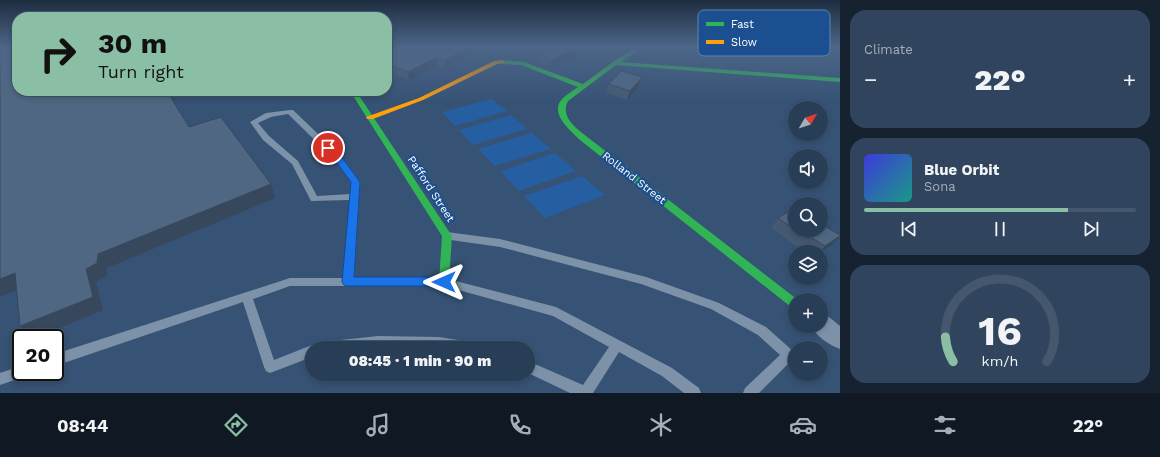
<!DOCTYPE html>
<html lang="en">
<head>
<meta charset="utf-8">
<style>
	body { margin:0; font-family:"Work Sans",sans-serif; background:#30455d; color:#f1f3f6; height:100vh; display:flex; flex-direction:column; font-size:15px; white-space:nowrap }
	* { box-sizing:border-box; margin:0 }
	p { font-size:13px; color:#a5aeba }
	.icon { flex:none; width:22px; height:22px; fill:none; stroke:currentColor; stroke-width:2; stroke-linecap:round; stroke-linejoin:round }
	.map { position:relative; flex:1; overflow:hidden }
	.details { display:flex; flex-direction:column; gap:10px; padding:10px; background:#162230; width:320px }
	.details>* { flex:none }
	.guide { position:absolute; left:12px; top:12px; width:380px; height:84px; border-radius:16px; box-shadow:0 2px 6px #0003,0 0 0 1px #44576d; background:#8abfa5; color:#111; overflow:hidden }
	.needle { width:26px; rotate:51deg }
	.controls { position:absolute; left:788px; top:101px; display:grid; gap:8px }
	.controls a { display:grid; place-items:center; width:40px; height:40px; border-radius:50%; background:#283e57; box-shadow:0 2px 6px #0003,0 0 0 1px #44576d; font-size:20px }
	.speed { position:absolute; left:12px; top:329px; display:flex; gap:8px; font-size:20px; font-weight:700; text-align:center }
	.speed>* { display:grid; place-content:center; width:52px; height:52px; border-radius:50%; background:#283e57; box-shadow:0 2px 6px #0003,0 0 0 1px #44576d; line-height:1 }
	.speed .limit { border:2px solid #111; border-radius:6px; background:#fff; color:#111 }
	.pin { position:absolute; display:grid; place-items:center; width:34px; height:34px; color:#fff; margin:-17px; border:2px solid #fff; border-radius:50%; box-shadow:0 1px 4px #0007 }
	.me { position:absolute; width:44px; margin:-22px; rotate:270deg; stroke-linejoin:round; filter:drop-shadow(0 0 3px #0008) }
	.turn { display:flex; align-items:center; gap:14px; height:84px; padding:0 20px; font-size:18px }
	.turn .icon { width:52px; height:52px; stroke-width:2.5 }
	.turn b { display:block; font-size:28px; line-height:34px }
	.big { font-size:30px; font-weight:800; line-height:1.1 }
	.details .card { flex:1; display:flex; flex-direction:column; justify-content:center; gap:6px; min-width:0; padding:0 14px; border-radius:16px; background:#30455d }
	.details .dial { align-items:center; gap:0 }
	.dial svg { height:104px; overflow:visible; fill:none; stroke:#44576d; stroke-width:7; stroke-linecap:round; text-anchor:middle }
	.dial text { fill:#f1f3f6; stroke:none }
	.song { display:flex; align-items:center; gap:12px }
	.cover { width:48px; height:48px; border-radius:6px; background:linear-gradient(135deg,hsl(240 70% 55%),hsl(170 70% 35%)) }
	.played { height:4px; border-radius:2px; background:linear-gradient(90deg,#8abfa5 75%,#44576d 75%) }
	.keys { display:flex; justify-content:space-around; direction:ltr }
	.heat { display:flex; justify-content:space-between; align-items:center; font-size:22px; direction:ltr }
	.trip { position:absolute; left:305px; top:341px; width:230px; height:40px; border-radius:20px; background:#283e57; box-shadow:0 2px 6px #0003,0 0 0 1px #44576d; font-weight:800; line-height:40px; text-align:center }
	.menu { display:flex; height:64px; justify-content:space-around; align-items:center; background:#101923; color:#a5aeba }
	.menu .icon { width:28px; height:28px }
	.menu .current { color:#8abfa5 }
	.menu b { font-size:18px; color:#f1f3f6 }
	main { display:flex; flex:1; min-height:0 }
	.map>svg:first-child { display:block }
</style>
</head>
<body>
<main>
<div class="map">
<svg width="840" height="393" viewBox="0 0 840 393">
	<rect width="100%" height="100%" fill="#365274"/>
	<g fill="#265fa1">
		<path d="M492 99 507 111 455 126 442 112Z"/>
		<path d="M511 115 527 129 473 145 459 130Z"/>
		<path d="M532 133 551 149 495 166 478 149Z"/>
		<path d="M555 153 576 171 519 191 500 171Z"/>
		<path d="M582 176 605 195 545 218 524 196Z"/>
	</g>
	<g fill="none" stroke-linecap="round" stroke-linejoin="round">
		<g fill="#7d92a8" fill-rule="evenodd">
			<path d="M290 110H293L340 155 360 182 354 278H444L556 307 672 368 699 388 701 393H684L662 376 619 352 593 393H570L528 373V361L583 385 609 347 553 316 444 286H290L253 299 274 360 312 345 315 347 317 344 321 342 378 336 439 337 471 342 475 344 477 348 378 346 366 348H312V357L270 373 266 371 264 367 243 302 55 366V354L290 278H343L350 200 311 201 292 164 263 140 250 122 266 113ZM288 114 334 159 352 182 351 194 317 196 298 161 269 136 258 123 271 117Z"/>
			<path d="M447 232 500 239 646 277 719 303 766 327 793 351 795 355 793 359 759 393H743L745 388 780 355 758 335 711 309 641 284 500 247 444 239 442 236 444 233Z"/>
			<path d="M21 366V372H27L26 376 0 385V373Z"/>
		</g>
		<path fill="#7d92a8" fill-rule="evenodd" d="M821 314 829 317 840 326V349C829 345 816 336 811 326H821Z"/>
		<g fill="#30b455" fill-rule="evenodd">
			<path d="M637 47H644L621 62 840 78V82L616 65 568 101C560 117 575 127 586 136L798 300H795V309L791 307 580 140C570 130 548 113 563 98 567 94 573 91 578 87L521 65 502 64 499 62 502 60 524 62 583 84 613 62Z"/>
			<path d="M350 91H356L452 236 449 282 448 285 444 286 440 285 439 282 442 236Z"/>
		</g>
		<path fill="#ff9f0a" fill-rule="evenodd" d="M502 60 504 61V63L497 64 423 100 373 119H367L366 117 419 98 494 61Z"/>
	</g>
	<g fill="#455971">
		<path d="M387 47H483L445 68 437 65 409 80 387 71Z"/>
		<path d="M538 54 576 56 551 67 537 62Z"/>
		<path d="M609 84 639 86 627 100 606 93Z"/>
		<path d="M795 209V230H821L832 245 821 253V252H810L802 247 800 249 771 228 778 218Z"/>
	</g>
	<g fill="#38485c">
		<path d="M470 47H483L445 68V60Z"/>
		<path d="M580 47H590L576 56 551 67 552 59Z"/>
		<path d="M437 57V65L409 80 408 72Z"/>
		<path d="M642 77 639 86 627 100 630 91Z"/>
		<path d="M166 91H196L169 99Z"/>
		<path d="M271 184 275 198 107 268V276L96 282 103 310 36 338H32L20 326 86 269 98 254Z"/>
		<path d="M840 236 832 245 821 253V252H820L825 246Z"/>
		<path d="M15 273 27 286 0 297V279Z"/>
	</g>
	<g fill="#506783" stroke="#38485c">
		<path d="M0 47H17V91H167L189 127 221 117 271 184 98 254 97 263 86 269 93 297 20 326 15 273 0 279Z"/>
		<path d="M387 47H470L445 60 437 57 408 72 387 64Z"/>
		<path d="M549 47H580L552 59 538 54Z"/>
		<path d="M621 71 642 77 630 91 609 84Z"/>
		<path d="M794 208 795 209V230L778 218Z"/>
		<path d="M821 224 840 235V236L825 246 810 237 808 239 796 230H821Z"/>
	</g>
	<linearGradient id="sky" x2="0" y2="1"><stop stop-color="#1e2d40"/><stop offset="0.46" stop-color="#4c6688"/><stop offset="1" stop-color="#4c6688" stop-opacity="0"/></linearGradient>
	<rect width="840" height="102" fill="url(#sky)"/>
	<path fill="#1a73e8" stroke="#114b97" d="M328 145 340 155 360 182 354 277H444L448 279 449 282 448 285 444 286H348L344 285 342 282 351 182 334 159 324 148Z"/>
	<g text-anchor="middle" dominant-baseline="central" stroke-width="4" stroke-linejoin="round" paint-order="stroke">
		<g font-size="11" fill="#fff" stroke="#1b4f8f">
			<text transform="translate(634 178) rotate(38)">Rolland Street</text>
			<text transform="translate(431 189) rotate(57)">Pafford Street</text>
		</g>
	</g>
	<rect x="698" y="10" width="132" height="46" rx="6" fill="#1b4f8f" stroke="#5f84b1" stroke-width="1"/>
	<rect x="706" y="22" width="18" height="4" fill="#30b455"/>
	<rect x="706" y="40" width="18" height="4" fill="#ff9f0a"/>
	<g font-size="11" fill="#fff">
		<text x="731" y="28">Fast</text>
		<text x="731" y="46">Slow</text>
	</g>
</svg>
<div class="controls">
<a><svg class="needle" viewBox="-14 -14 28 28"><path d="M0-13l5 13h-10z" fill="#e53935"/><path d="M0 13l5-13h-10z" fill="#a5aeba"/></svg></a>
<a><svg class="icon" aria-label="sound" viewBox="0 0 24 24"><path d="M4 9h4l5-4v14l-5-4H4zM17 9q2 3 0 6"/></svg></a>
<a><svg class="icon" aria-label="search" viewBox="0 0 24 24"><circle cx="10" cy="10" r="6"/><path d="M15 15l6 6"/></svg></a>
<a><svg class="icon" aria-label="layers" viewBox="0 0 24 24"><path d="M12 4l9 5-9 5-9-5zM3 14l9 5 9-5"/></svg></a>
<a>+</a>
<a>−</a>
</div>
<div class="speed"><div class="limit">20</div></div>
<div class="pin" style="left:328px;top:148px;background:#d93025"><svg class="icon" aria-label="arrive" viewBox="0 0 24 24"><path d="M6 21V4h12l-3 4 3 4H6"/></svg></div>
<svg class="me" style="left:444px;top:282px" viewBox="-20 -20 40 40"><path d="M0-17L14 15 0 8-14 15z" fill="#1a73e8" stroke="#fff" stroke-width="4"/></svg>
<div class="trip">08:45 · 1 min · 90 m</div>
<div class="guide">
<div class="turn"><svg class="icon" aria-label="right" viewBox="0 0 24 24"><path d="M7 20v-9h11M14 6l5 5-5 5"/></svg><div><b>30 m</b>Turn right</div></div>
</div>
</div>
<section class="details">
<div class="card"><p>Climate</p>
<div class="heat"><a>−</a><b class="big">22°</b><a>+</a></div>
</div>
<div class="card">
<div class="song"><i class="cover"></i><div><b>Blue Orbit</b><p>Sona</p></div></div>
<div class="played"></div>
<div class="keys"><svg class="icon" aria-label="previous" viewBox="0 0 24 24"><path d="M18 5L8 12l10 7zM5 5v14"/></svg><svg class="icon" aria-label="pause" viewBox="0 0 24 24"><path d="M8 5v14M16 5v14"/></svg><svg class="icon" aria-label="next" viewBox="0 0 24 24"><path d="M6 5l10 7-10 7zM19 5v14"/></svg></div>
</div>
<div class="card dial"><svg viewBox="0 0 100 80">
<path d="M14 69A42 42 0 1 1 86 69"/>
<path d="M14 69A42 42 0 0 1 8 50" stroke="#8abfa5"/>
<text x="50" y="56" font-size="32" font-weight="700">16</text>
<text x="50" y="72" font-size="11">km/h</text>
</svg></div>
</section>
</main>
<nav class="menu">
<b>08:44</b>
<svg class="icon current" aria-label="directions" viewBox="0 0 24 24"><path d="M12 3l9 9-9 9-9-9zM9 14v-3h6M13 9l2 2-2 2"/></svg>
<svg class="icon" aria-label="music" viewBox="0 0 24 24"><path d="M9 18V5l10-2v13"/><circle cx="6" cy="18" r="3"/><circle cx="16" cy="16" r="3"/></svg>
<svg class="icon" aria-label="phone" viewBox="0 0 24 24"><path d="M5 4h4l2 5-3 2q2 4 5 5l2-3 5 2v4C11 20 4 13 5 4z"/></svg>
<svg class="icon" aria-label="climate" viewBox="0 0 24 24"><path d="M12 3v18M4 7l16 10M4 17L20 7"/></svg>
<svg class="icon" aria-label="car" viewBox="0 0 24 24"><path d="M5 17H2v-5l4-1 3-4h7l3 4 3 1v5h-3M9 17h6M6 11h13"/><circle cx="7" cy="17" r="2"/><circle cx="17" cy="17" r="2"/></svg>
<svg class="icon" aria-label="filters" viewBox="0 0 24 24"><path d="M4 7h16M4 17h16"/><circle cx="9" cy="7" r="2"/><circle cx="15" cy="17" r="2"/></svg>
<b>22°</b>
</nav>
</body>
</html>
